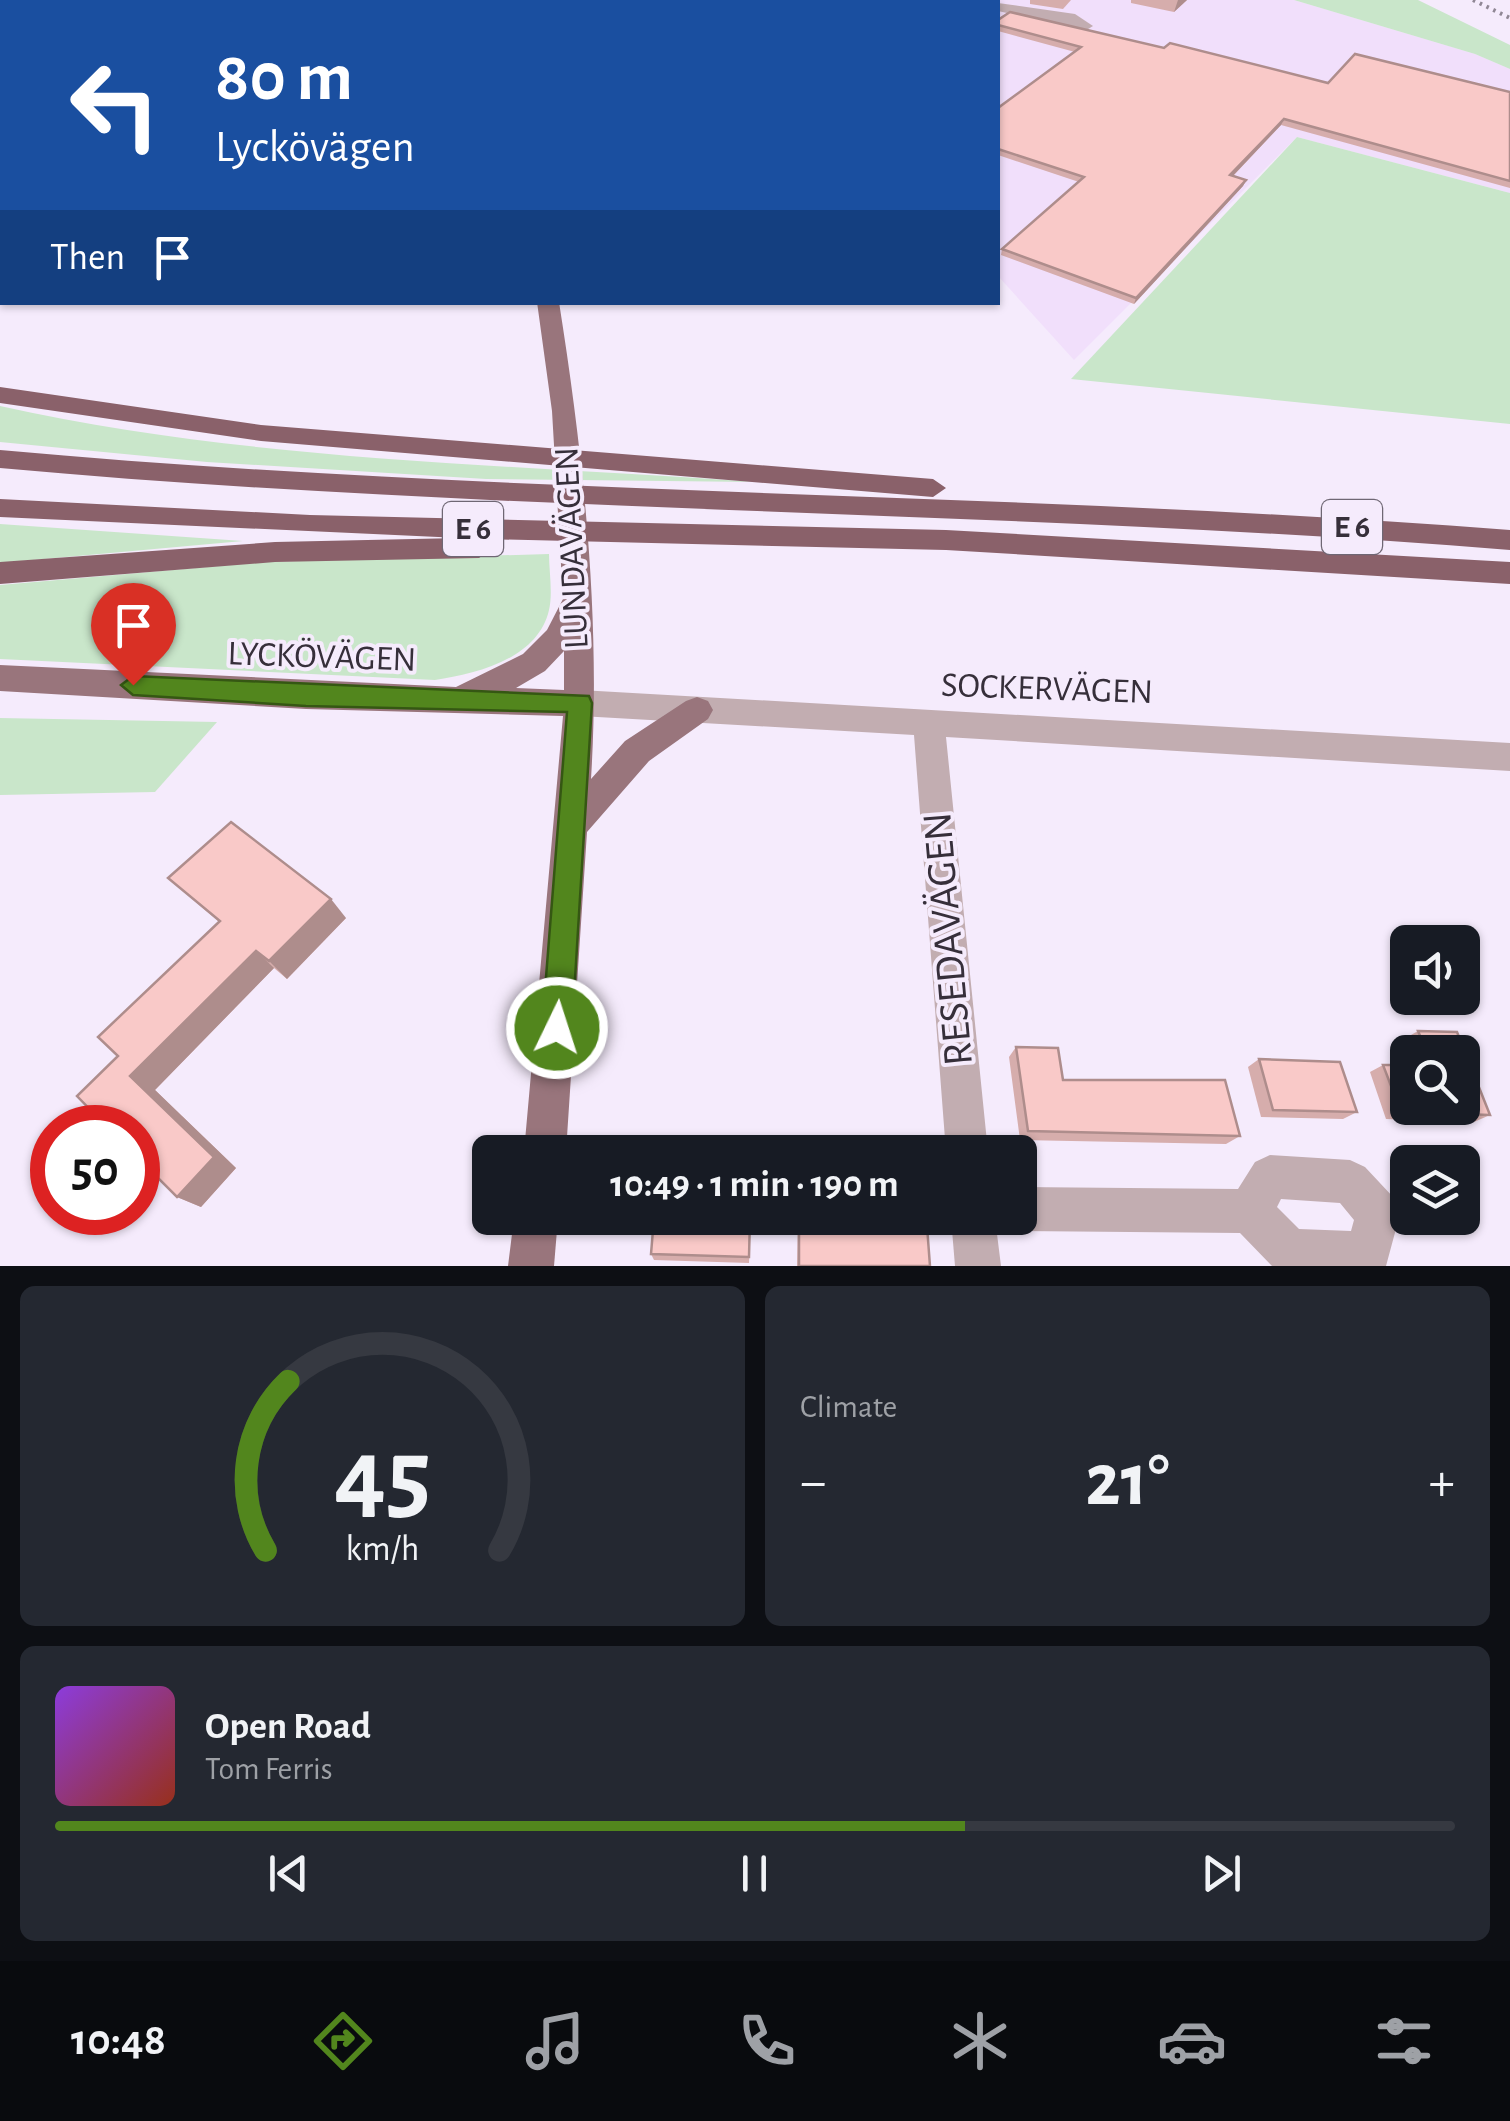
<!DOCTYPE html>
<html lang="en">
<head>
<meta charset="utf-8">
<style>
	body { margin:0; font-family:"Alegreya Sans",sans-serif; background:#242831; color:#f1f3f6; height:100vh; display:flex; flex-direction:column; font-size:38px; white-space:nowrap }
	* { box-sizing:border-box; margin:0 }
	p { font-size:32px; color:#9ea1a6 }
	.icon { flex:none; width:55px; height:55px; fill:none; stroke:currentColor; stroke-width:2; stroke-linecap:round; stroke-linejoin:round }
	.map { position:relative; height:1266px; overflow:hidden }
	.sheet { display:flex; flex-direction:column; gap:20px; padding:20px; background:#0d0f14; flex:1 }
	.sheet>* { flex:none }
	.banner { position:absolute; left:0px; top:0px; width:1000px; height:305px; box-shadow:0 2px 8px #0004; background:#1a4fa0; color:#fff; overflow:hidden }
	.fabs { position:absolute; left:1390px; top:925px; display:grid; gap:20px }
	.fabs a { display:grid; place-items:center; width:90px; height:90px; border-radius:15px; background:#171b24; box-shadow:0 2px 8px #0004; font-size:50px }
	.speed { position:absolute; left:30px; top:1105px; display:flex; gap:20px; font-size:50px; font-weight:700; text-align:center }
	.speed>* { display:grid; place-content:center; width:130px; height:130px; border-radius:50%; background:#171b24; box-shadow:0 2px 8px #0004; line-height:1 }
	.speed .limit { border:15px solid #d22; background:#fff; color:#111 }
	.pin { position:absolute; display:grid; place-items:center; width:85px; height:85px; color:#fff; margin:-102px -42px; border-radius:50% 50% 50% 0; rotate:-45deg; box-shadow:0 0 10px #0007 }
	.pin .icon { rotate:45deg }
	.me { position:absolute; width:110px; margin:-55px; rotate:4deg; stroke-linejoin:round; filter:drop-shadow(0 0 8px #0008) }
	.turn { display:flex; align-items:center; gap:35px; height:210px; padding:0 50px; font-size:45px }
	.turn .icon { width:130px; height:130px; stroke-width:2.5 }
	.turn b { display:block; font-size:70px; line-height:85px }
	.then { display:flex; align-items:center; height:95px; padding:0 50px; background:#0003; gap:20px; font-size:38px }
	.big { font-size:75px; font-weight:700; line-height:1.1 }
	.sheet .tile { flex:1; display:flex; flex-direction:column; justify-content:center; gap:15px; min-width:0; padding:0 35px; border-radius:15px; background:#242831 }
	.sheet .dial { align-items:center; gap:0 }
	.dial svg { height:260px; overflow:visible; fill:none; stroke:#363941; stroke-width:7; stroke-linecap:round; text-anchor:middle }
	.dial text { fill:#f1f3f6; stroke:none }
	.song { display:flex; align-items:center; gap:30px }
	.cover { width:120px; height:120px; border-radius:15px; background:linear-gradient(135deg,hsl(270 70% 55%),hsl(10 70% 35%)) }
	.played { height:10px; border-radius:5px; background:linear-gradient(90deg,#52861d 65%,#363941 65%) }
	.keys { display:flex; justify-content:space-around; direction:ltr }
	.heat { display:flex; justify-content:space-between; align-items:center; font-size:55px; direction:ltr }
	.sheet .tiles { flex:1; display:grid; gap:20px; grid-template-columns:1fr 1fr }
	.tile:last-child { grid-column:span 2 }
	.trip { position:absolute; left:472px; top:1135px; width:565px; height:100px; border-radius:15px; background:#171b24; box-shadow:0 2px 8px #0004; font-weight:700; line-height:100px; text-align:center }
	.menu { display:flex; height:160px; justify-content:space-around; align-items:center; background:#090b0e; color:#9ea1a6 }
	.menu .icon { width:70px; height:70px }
	.menu .active { color:#52861d }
	.menu b { font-size:45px; color:#f1f3f6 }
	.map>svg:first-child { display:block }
</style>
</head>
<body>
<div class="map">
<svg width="1510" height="1266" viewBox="0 0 1510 1266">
	<rect width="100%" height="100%" fill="#f5ebfc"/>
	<path fill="#f1dffb" d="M872 0H1294L1475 54 1510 69V193L1297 137 1074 360 998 276V2H867Z"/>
	<g fill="#c9e6ca">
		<path d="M1294 0H1418L1510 45V69L1475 54Z"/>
		<path d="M1297 137 1510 193V424L1071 379Z"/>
		<path d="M0 406C246 461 505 464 755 482L486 479 207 462 0 442Z"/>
		<path d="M0 524 243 541 0 563Z"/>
		<path d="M549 554C549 571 553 593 549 610 538 659 476 674 435 680L0 659V585L266 562Z"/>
		<path d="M0 718 217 722 155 792 0 795Z"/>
	</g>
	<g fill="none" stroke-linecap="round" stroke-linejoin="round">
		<g fill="#c2adb1" fill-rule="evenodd">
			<path d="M960 0H984L985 2H962Z"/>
			<path d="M998 3 1075 14 1093 26 1085 31 998 11Z"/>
			<path d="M580 690 1510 743V771L946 737 988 1152H946L914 735 580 716 569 712 564 703 569 694Z"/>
			<path d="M1270 1155 1350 1160 1365 1167 1394 1198 1400 1214 1386 1266H1272L1240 1233 1020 1231 1004 1225 1001 1218H1020V1187L1238 1189 1255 1162ZM1281 1199 1340 1203 1354 1220 1351 1231 1299 1229 1277 1207Z"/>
			<path d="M951 1218H995L1001 1266H955Z"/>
		</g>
		<g fill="#99757c" fill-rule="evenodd">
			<path d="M490 0H504L505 2H491Z"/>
			<path d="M537 302H559C584 460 601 620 591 779L625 741 686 701 697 697 708 701 713 710 708 719 649 761 587 832 566 1152H524L563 716 306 709 0 691V665L456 687 523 654 547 630 563 599 552 411ZM564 651V690L516 688 545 671Z"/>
			<path d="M514 1218H558L554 1266H508Z"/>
		</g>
		<g fill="#8a616a" fill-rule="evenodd">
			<path d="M0 387 261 425 933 479 946 488 933 497 261 441 0 403Z"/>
			<path d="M0 450C502 496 1007 491 1510 530V550C1007 509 502 514 0 468Z"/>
			<path d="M0 499 310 515 946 530 1510 562V584L946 550 482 539 493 548 479 558 275 562 0 584V562L275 542 460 538 0 517Z"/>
		</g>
		<path stroke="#908795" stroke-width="4" stroke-dasharray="2.5 5" stroke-linecap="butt" d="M1473 0 1510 18"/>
	</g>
	<g fill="#d6adac">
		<path d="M1030 0H1071L1063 9 1030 4Z"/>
		<path d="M1131 0H1187L1174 12 1131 3Z"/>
		<path d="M998 20 1164 48 1328 83 1510 92V188L1281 125 1233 176 1246 180 1243 186 1134 304 1001 255 1002 249 1079 182 998 155V108L1075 52 998 31Z"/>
		<path d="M168 878 346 918 287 979 274 968 155 1090 236 1168 201 1207 177 1197 118 1056 219 922Z"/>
		<path d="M1418 1031 1457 1032 1490 1115 1474 1122 1386 1119 1370 1072 1383 1065H1408V1108H1462V1052H1409L1404 1039Z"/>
		<path d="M1016 1047 1063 1080 1240 1136 1226 1144 1020 1140 1009 1057Z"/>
		<path d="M1259 1059 1357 1112 1343 1119 1261 1117 1248 1067Z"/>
		<path d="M751 1218 749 1263 654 1260 651 1254Z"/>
		<path d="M798 1218H842V1223L930 1266H797Z"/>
	</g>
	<g fill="#ae8d8c">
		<path d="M1178 0H1187L1174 12Z"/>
		<path d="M1284 119 1281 125 1228 181 1230 175Z"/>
		<path d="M1246 180 1243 186 1134 304 1136 298Z"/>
		<path d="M331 899 346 918 287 979 269 961Z"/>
		<path d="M256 951 274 968 155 1090 236 1168 201 1207 177 1197 130 1076Z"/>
	</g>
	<g fill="#f9c9c8" stroke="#ae8d8c" stroke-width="2.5">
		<path d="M1010 12 1164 48 1170 43 1328 83 1355 54 1510 92V181L1284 119 1230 175 1246 180 1136 298 1002 249 1084 177 998 149V108L1081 47 998 25V20Z"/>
		<path d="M231 822 331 899 269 961 256 951 130 1076 214 1157 177 1197 138 1158V1128H108L77 1096 118 1056 98 1037 220 921 168 878Z"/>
		<path d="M1418 1031 1457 1032 1490 1115 1401 1112 1383 1065H1408V1108H1462V1052H1427Z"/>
		<path d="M1016 1047 1058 1048 1063 1080H1225L1240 1136 1028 1131Z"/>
		<path d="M1259 1059 1340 1062 1357 1112 1273 1110Z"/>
		<path d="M659 1150 719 1152H659Z"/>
		<path d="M654 1218H750L749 1257 651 1254Z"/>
		<path d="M799 1218H842V1223L927 1226 930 1266H799Z"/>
	</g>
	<path fill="#52861d" stroke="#355713" stroke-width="2.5" d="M133 676 589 696 592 703 572 1028 568 1038 557 1043 546 1038 542 1028 567 712 306 706 133 695 121 685Z"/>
	<g text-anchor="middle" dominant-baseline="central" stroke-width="8" stroke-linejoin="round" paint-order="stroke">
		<g fill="#f5ebfc" stroke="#6f6774" stroke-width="2.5">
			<rect x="1322" y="500" width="60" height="54" rx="8"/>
			<rect x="443" y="502" width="60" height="54" rx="8"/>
		</g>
		<g font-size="32" font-weight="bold" fill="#362f3a">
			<text x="1352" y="527">E 6</text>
			<text x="473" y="529">E 6</text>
		</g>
		<g font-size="35" fill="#362f3a" stroke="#f5ebfc">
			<text transform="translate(572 548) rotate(-93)">LUNDAVÄGEN</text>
			<text transform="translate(322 657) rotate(2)">LYCKÖVÄGEN</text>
			<text transform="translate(1047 689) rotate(2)">SOCKERVÄGEN</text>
		</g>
		<g font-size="42" fill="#362f3a" stroke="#f5ebfc">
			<text transform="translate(948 939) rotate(-95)">RESEDAVÄGEN</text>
		</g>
	</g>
</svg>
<div class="fabs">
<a><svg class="icon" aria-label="sound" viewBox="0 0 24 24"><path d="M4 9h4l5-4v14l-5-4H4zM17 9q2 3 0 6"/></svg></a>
<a><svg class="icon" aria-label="search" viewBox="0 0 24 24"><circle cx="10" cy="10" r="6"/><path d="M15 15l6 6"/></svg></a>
<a><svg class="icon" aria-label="layers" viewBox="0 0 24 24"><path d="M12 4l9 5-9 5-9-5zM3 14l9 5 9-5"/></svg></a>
</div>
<div class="speed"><div class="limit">50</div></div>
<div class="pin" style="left:133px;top:685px;background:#d93025"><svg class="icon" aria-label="arrive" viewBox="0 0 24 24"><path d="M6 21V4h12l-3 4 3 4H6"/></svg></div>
<svg class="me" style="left:557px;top:1028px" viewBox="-20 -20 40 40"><circle r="17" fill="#52861d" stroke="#fff" stroke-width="3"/><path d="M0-11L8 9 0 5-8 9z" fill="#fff"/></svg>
<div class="trip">10:49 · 1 min · 190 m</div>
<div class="banner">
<div class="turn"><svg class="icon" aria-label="left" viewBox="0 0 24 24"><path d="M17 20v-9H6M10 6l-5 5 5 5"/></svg><div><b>80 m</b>Lyckövägen</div></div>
<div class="then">Then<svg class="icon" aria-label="arrive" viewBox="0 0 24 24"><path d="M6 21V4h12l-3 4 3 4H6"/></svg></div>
</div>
</div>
<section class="sheet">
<div class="tiles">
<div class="tile dial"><svg viewBox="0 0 100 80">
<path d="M14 69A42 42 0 1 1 86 69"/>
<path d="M14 69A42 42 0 0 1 21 17" stroke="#52861d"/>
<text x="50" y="56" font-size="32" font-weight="700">45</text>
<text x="50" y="72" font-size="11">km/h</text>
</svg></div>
<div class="tile"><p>Climate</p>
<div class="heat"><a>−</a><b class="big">21°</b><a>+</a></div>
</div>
<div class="tile">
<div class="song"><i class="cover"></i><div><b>Open Road</b><p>Tom Ferris</p></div></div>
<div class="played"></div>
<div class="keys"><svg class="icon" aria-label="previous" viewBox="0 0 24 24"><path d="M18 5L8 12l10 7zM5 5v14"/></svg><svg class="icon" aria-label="pause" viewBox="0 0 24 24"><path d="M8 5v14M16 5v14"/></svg><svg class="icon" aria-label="next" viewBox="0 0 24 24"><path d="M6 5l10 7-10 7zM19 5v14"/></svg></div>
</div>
</div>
</section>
<nav class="menu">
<b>10:48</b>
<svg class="icon active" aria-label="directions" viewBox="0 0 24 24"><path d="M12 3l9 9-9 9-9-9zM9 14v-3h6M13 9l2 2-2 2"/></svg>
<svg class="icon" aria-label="music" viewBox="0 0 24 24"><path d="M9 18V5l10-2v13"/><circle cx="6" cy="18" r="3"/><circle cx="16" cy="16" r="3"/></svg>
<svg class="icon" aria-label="phone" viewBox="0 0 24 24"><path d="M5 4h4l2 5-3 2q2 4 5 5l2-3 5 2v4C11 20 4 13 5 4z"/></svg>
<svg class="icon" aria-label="climate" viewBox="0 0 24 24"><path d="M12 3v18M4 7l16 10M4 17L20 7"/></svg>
<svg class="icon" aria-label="car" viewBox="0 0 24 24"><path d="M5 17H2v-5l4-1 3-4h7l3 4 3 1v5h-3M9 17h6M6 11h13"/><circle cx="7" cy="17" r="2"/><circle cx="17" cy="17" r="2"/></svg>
<svg class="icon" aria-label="filters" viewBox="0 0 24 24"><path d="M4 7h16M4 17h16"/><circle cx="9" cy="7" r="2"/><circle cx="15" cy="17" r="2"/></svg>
</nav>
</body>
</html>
